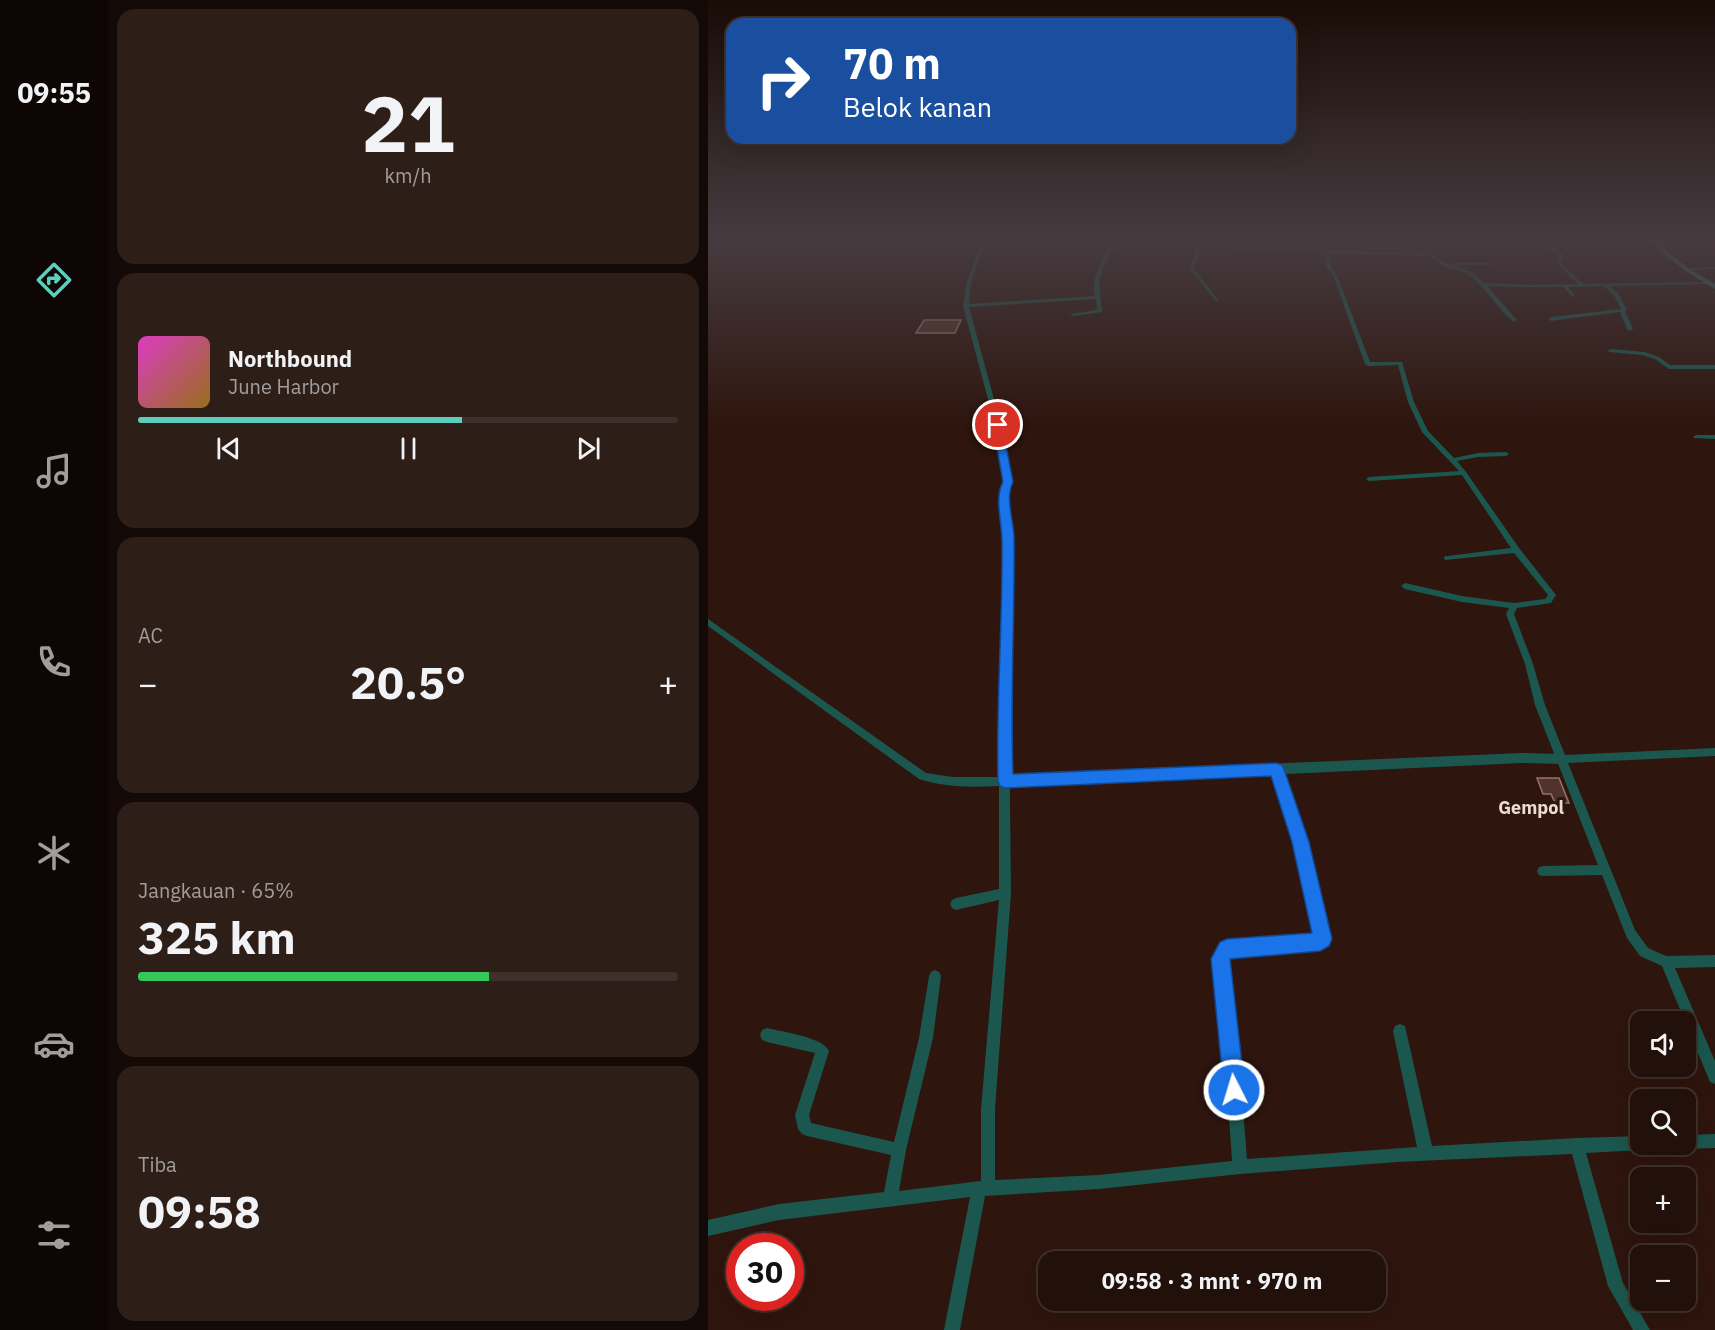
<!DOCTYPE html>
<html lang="id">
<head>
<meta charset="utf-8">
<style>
	body { margin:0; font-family:"IBM Plex Sans",sans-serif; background:#2e1e18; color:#f1f3f6; height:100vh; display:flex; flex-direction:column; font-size:22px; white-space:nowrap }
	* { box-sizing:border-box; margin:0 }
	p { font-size:20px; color:#a29d9c }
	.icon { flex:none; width:33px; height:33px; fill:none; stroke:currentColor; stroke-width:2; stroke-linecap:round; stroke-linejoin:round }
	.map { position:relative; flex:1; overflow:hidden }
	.details { display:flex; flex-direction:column; gap:9px; padding:9px; background:#130906; width:600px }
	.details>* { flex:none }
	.top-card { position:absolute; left:18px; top:18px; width:570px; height:126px; border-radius:18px; box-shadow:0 6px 24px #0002,0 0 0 2px #3f302b; background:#1a4fa0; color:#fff; overflow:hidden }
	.controls { position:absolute; left:922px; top:1011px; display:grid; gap:12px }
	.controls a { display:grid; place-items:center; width:66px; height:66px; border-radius:12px; background:#22100a; box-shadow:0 6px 24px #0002,0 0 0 2px #3f302b; font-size:30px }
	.speed { position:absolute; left:18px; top:1233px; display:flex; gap:12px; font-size:30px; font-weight:700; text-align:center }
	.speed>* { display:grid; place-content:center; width:78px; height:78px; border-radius:50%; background:#22100a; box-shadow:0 6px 24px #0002,0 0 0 2px #3f302b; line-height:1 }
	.speed .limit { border:9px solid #d22; background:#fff; color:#111 }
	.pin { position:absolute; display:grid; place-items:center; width:51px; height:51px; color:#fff; margin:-26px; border:3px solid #fff; border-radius:50%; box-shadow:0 2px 6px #0007 }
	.me { position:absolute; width:66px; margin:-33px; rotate:355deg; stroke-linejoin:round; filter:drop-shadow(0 0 4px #0008) }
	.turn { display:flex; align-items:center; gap:21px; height:126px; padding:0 18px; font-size:27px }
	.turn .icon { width:78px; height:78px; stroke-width:2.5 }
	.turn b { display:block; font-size:42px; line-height:51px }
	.big { font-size:45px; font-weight:700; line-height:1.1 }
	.details .tile { flex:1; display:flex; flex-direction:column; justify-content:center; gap:9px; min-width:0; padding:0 21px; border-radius:18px; background:#2e1e18 }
	.details .dial { align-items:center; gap:0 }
	.dial b { font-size:78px; line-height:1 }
	.song { display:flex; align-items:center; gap:18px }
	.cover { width:72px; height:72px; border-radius:9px; background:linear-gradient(135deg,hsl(310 70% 55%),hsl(40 70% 35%)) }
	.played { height:6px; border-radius:3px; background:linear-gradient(90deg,#5bcebc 60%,#3f302b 60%) }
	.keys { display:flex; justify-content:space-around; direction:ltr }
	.heat { display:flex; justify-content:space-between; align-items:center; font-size:33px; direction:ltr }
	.charge { height:9px; border-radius:4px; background:linear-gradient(90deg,#34c759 65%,#3f302b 0) }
	.trip { position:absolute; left:330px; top:1251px; width:348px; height:60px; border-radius:18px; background:#22100a; box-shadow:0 6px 24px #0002,0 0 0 2px #3f302b; font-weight:700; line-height:60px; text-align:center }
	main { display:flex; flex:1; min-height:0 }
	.menu { display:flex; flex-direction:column; width:108px; justify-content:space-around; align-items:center; background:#0e0604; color:#a29d9c }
	.menu .icon { width:42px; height:42px }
	.menu .current { color:#5bcebc }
	.menu b { font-size:27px; color:#f1f3f6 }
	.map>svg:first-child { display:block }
</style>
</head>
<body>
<main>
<nav class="menu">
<b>09:55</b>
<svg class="icon current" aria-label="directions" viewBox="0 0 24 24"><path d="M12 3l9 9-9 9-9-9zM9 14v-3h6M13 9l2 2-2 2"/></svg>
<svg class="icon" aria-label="music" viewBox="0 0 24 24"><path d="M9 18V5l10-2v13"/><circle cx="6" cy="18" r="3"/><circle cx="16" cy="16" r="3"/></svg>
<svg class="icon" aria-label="phone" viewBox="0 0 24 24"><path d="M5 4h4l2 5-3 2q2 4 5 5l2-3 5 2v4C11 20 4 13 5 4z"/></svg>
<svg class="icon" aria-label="climate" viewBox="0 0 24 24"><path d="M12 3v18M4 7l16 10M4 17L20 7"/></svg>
<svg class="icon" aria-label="car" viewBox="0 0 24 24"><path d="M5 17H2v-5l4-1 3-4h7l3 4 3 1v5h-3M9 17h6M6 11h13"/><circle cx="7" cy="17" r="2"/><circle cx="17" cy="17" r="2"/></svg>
<svg class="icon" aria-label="filters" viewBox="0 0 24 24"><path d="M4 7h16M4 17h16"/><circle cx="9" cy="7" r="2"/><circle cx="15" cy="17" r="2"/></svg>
</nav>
<section class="details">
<div class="tile dial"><b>21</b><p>km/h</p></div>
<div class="tile">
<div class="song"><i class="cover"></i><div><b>Northbound</b><p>June Harbor</p></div></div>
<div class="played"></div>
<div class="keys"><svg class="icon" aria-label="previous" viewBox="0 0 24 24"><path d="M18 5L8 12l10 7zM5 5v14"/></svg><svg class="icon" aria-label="pause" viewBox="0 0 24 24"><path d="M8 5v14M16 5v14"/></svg><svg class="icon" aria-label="next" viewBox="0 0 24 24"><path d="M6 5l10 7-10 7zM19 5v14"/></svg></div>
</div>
<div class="tile"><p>AC</p>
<div class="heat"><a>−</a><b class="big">20.5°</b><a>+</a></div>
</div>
<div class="tile"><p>Jangkauan · 65%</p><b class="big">325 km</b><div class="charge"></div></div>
<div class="tile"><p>Tiba</p><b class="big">09:58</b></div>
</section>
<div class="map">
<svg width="1007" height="1330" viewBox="0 0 1007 1330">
	<rect width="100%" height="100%" fill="#2e150d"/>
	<g fill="#50342b" stroke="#94746a" stroke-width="1.5">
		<path d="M216 320H253L247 333H208Z"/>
		<path d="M829 778H851L861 803H847L843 794H835Z"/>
	</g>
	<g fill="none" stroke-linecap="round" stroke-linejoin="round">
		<g fill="#1b574e" fill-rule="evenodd">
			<path d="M273 241H277L263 283 261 304 387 296C382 276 396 258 405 241H409L395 268 391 283 394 312 365 316 362 314 389 310 388 299 261 307 293 425 303 482 300 490 304 520 305 589 301 710 303 893 287 1109V1180L391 1175 524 1161 518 1071 507 959 515 945 519 943 608 936 587 842 564 769 565 766 569 765 573 766 574 769 597 842 621 939 616 946 612 948 522 955 519 960 532 1071 539 1159 709 1147 685 1031 687 1026 692 1024 697 1026 724 1146 869 1138 933 1136V1144H940L938 1148 933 1150 878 1153 915 1283 942 1330H925L900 1286 864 1154 689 1162 532 1174 391 1189 277 1196 252 1330H236L262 1197 71 1220 0 1236V1220L71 1204 176 1192 183 1155 99 1136 94 1134 90 1129 87 1115 107 1053 59 1042 54 1040 52 1035 54 1030 59 1028C74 1032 115 1037 121 1051L101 1115 103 1123 186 1142 211 1038 221 976 223 972 227 970 231 972 233 976 225 1038 198 1150 191 1191 273 1181V1109L291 900 248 910 244 908 242 904 244 900 248 898 291 889V786C264 787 238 788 211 779L0 626V619L218 773 245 777H291V710L297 589 296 520 292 490 297 482 287 425 255 306 259 283Z"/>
			<path d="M448 241 490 244 494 242 496 243 495 244 506 246 721 254 711 241H715L732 261 742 265 744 263H786L784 265H742L765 273 776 283 821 285 870 284 849 263 851 255 840 247H795L793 246 795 245H836L832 241H836L855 254 853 263 875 284 1001 282 1003 283 1001 284 901 286 910 293 919 310 917 311 925 329 922 331 919 329 912 312 843 321 840 319 843 317 913 309 906 295 896 286 860 287 867 296 865 297 855 287H821L779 286 808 319 809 320 806 322C790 310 780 290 764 277 751 267 734 270 723 256L622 253V266L629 275 662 362H694L706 402 720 431 746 458 770 453 798 452 801 454 798 456 770 457 749 461 758 472 811 548 848 595 843 603 809 608 806 614 825 664 837 705 857 755 1007 748V756L860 763 927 930 940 948 958 956 1007 955V967L967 968 1007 1061V1084L1002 1082 954 966 932 956 919 938 894 875 835 876 831 875 829 871 831 867 835 866 890 865 827 705 817 664 798 614 801 608 754 602 697 589 693 586 697 583 754 596 806 603 837 599 840 595 806 553 737 560 736 558 737 556H740L803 548 754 475 661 481 658 479 661 477 751 471 714 432 700 402 690 365 660 366 657 364 625 275 618 266V252L493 247 486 269 510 300 508 301 482 269 488 246Z"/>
			<path d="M1007 267V269L978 270 976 269 978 268Z"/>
			<path d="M903 349 937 352 951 357 962 365H1007V369H961L947 359 934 355 901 352 900 351Z"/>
			<path d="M988 435H1007V439L986 438 985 437Z"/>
			<path d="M1007 1134V1148L978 1149 973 1147 972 1144H978V1135Z"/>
		</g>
		<path fill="#1b574e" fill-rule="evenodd" d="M814 753 853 754 858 755 860 759 858 763 853 764 814 763 297 787 292 785 290 781 292 777 297 775Z"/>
		<path fill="#307469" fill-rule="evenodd" d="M940 241H947L980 268 1007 284V289L976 270Z"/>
	</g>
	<linearGradient id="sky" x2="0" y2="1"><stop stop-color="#190c07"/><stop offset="0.56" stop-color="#463b40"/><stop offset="1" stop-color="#463b40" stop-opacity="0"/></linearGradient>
	<rect width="1007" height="427" fill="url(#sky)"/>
	<path fill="#1a73e8" stroke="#114b97" stroke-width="1.5" d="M290 422 294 425 305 482C297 497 305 519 306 536 307 615 302 695 305 774L568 763 574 765 576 769 601 842 624 939 621 946 612 951 522 959 537 1090 534 1098 526 1101 519 1098 516 1090 503 959 512 942 519 939 604 933 584 842 563 776 297 788 292 786 290 781C288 701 295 621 294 541 294 523 286 497 295 482L285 425Z"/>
	<g text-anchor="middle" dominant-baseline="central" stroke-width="6" stroke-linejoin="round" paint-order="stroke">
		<g font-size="18" font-weight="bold" fill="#eddbd5" stroke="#2e150d">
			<text x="823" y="807">Gempol</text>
		</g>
	</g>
</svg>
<div class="controls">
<a><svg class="icon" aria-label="sound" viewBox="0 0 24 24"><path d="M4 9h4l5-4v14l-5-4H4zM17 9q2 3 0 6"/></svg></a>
<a><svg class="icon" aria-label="search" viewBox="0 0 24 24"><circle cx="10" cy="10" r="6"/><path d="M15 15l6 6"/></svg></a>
<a>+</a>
<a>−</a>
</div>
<div class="speed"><div class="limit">30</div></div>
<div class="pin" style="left:290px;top:425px;background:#d93025"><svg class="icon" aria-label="arrive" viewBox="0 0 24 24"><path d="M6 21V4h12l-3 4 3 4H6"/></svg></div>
<svg class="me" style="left:526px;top:1090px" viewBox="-20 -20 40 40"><circle r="17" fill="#1a73e8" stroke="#fff" stroke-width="3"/><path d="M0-11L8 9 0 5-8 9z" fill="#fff"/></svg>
<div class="trip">09:58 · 3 mnt · 970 m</div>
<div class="top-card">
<div class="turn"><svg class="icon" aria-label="right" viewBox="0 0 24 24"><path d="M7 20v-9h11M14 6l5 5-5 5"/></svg><div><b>70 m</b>Belok kanan</div></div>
</div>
</div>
</main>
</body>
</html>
